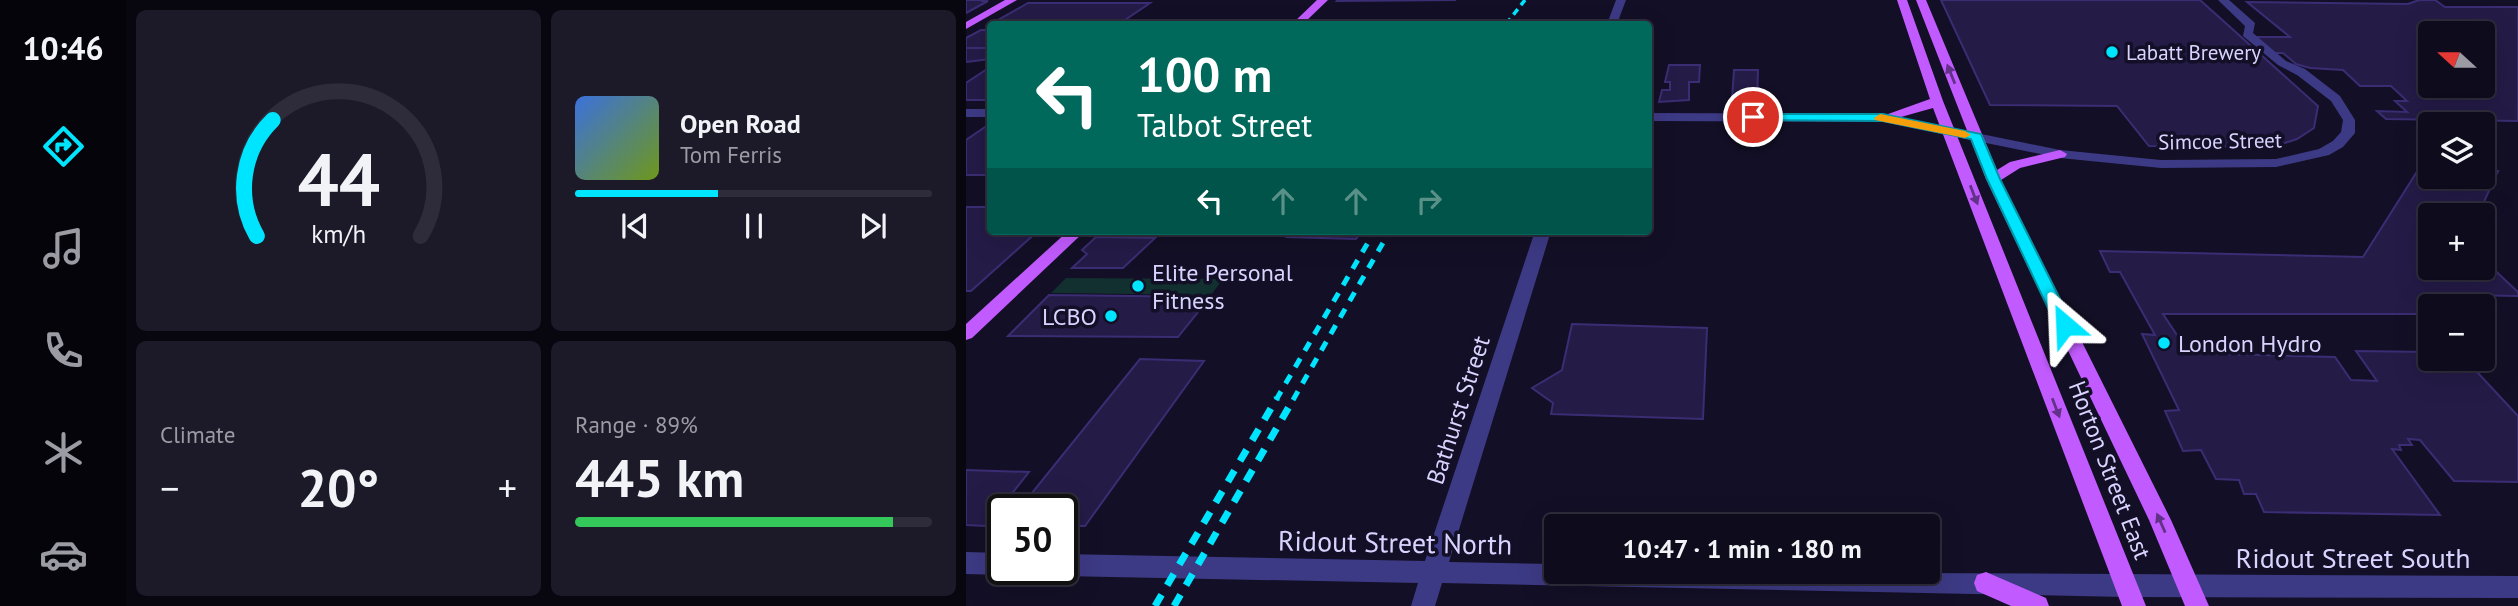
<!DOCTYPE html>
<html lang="en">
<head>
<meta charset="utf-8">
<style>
	body { margin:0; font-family:"PT Sans",sans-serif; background:#1c1929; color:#f1f3f6; height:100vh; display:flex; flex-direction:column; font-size:26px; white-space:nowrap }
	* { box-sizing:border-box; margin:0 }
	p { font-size:23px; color:#9b9ba3 }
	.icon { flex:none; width:38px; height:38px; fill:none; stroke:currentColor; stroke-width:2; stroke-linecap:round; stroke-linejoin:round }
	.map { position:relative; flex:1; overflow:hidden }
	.side { display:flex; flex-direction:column; gap:10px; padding:10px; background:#08060f; width:840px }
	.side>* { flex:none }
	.top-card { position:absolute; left:21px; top:21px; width:665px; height:214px; border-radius:7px; box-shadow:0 7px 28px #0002,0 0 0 2px #2e2b3b; background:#00695c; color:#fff; overflow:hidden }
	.needle { width:46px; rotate:291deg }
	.fabs { position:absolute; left:1452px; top:21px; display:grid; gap:14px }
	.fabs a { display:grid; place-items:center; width:77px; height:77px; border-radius:7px; background:#0e0b1c; box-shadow:0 7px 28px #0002,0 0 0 2px #2e2b3b; font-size:35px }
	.speed { position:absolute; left:21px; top:494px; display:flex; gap:14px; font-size:35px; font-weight:700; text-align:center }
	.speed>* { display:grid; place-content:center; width:91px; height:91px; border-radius:50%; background:#0e0b1c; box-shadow:0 7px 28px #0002,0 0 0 2px #2e2b3b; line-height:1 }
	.speed .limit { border:4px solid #111; border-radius:10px; background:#fff; color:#111 }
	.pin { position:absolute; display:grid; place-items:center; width:60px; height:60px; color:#fff; margin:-30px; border:4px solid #fff; border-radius:50%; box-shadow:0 2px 7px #0007 }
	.me { position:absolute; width:77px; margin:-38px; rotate:334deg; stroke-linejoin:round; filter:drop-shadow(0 0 5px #0008) }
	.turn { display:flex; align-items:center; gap:24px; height:147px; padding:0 35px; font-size:32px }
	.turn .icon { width:91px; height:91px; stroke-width:2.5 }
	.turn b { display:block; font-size:49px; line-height:60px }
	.lanes { display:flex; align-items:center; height:66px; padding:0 35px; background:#0003; justify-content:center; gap:35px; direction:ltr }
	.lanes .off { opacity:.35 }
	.big { font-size:52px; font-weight:600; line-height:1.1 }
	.side .widget { flex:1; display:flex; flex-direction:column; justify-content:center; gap:10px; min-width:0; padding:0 24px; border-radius:10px; background:#1c1929 }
	.side .dial { align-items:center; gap:0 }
	.dial svg { height:182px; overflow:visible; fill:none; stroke:#2e2b3b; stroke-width:7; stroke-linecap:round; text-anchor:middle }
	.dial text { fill:#f1f3f6; stroke:none }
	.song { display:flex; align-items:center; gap:21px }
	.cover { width:84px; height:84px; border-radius:10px; background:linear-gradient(135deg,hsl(220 70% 55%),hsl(80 70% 35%)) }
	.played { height:7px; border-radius:4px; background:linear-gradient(90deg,#00e5ff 40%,#2e2b3b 40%) }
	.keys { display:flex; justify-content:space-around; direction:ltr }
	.heat { display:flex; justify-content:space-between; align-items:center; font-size:38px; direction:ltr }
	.charge { height:10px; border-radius:5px; background:linear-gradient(90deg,#34c759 89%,#2e2b3b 0) }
	.side .tiles { flex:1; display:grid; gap:10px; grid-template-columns:repeat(2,1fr) }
	.trip { position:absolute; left:578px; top:514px; width:396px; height:70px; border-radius:7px; background:#0e0b1c; box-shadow:0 7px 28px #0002,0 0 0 2px #2e2b3b; font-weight:600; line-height:70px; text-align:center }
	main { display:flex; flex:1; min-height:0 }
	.dock { display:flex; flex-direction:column; width:126px; justify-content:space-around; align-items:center; background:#06040b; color:#9b9ba3 }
	.dock .icon { width:49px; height:49px }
	.dock .active { color:#00e5ff }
	.dock b { font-size:32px; color:#f1f3f6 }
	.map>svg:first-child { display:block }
</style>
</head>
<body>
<main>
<nav class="dock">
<b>10:46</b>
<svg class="icon active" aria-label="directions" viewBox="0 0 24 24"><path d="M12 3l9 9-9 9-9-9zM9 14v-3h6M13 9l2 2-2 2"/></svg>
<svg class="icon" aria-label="music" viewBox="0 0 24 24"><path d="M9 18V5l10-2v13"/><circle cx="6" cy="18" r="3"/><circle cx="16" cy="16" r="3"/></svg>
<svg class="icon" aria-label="phone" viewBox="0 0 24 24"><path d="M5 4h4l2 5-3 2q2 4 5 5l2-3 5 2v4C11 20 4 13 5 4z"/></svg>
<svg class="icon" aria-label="climate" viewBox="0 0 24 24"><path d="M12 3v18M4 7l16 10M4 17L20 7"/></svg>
<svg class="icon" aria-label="car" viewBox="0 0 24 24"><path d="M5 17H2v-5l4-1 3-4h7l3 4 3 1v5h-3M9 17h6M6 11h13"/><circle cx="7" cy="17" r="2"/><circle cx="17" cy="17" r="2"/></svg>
</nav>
<section class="side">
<div class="tiles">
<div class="widget dial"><svg viewBox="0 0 100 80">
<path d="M14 69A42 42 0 1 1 86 69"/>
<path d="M14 69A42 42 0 0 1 21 18" stroke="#00e5ff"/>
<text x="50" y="56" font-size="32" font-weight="700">44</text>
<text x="50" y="72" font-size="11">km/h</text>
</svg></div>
<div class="widget">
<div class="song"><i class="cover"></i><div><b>Open Road</b><p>Tom Ferris</p></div></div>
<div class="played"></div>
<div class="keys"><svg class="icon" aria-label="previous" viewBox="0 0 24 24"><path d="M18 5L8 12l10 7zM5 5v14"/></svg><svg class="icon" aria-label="pause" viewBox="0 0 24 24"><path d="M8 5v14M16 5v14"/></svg><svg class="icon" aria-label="next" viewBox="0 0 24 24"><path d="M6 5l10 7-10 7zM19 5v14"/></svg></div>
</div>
<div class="widget"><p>Climate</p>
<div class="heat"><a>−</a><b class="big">20°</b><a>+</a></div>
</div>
<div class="widget"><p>Range · 89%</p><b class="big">445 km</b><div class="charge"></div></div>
</div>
</section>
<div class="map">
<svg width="1552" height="606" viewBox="0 0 1552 606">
	<rect width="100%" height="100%" fill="#130f26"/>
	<path fill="#12302f" d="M100 278 257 279 245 295 85 293Z"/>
	<g fill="#241b47" stroke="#3b2d73" stroke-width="2" fill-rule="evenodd">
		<path d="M0 0H17L15 1H22L0 13Z"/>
		<path d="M372 0H490L371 1Z"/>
		<path d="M975 0H1234L1352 106 1348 128 1331 139 1307 147 1183 146 1151 106 1024 105Z"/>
		<path d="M1453 0H1469L1479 7H1552V121L1420 119 1411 111 1441 112 1429 101H1441L1425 86H1394L1377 70 1344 68 1330 64 1317 53H1306L1288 37H1324L1281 2 1442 4ZM1465 33H1517V86H1465Z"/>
		<path d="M62 3H184L153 24H25Z"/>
		<path d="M15 30H24V48H0V38Z"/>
		<path d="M0 48H24V59L0 62Z"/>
		<path d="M703 65H734L733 82H723V100L693 102 696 90H704V82H699Z"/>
		<path d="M24 67V100H0V83Z"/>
		<path d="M768 70H792L791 100 766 99Z"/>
		<path d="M22 125H24V175H0V140Z"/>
		<path d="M1452 170H1465V177H1517V171H1532L1512 215H1465V268H1517V259L1552 292V296L1498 295 1491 306H1465V314H1197L1223 353 1369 357 1385 380 1411 381 1390 351 1465 352V359H1499L1552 416V482L1488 481 1454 440 1442 439 1446 445H1433L1435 450 1426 449 1474 515 1298 512 1290 494H1278L1273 480 1250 479 1235 450 1217 451 1199 411 1213 410 1176 334 1189 335 1154 272H1144L1134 251 1397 257Z"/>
		<path d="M24 204V231H72L5 291H0V207H22Z"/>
		<path d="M325 231H396L390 239 321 237Z"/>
		<path d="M130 237 189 238 157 268H106L121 254 116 250Z"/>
		<path d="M83 295 244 297 212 337 42 336Z"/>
		<path d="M606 324 741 328 737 419 585 414 587 403 566 388 596 370Z"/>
		<path d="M174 359 238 361 119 526H96V509H53Z"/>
		<path d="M0 470 63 472 20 526 0 525Z"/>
	</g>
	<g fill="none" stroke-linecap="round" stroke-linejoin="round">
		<g fill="#3d3a85" fill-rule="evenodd">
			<path d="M650 0H660L651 24H641Z"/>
			<path d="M1252 0H1263L1289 23 1287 33 1320 61 1339 69 1374 96 1389 120V133L1377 147 1363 155 1310 167 1195 168 1094 158 917 122 682 121V113L917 114 1094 150 1195 160 1310 159 1353 149 1367 141 1375 132 1377 120 1365 101 1331 75 1312 65 1277 36 1279 26Z"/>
			<rect x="0" y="109" width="24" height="8"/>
			<path d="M569 231H585L483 562 590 564V572C911 572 1230 575 1552 576V598L1158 597 476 583 469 606H445L452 583 96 576 88 572 86 569H96V554L459 561Z"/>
			<path d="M0 552 37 553V569H47L37 575 0 574Z"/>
		</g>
		<g fill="#c25bff" fill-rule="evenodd">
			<path d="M39 0H51L0 29V22Z"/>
			<path d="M351 0H362L337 24H326Z"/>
			<path d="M931 0H941L977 101 1180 606H1156L967 108 917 122 911 118 964 99Z"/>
			<path d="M950 0H960L1031 170 1044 162 1094 150 1101 154 1099 157 1054 168 1035 180 1205 520 1243 606H1219L1183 520 1020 179Z"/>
			<path d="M102 231H119L6 338 0 340V324Z"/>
			<path d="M1020 572 1080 598 1083 606H1045L1011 591 1008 583 1011 575Z"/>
		</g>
		<path stroke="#00e5ff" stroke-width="3.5" stroke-dasharray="7 5" stroke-linecap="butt" d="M540 24 559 0"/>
		<g stroke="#00e5ff" stroke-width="4.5" stroke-dasharray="9 7" stroke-linecap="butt">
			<path d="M406 236 409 231"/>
			<path d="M421 236 424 231"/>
		</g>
		<g stroke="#00e5ff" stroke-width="5" stroke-dasharray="10 9" stroke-linecap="butt">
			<path d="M310 400 407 234"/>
			<path d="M327 400 422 234"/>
		</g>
		<g stroke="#00e5ff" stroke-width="7" stroke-dasharray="13 11" stroke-linecap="butt">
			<path d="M189 606 311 398"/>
			<path d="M208 606 328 398"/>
		</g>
	</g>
	<defs><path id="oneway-solid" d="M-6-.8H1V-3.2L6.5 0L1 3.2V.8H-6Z" transform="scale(1.75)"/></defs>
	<g fill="#623188">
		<use href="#oneway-solid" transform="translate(985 74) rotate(-112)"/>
		<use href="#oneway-solid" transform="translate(1008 195) rotate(69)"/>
		<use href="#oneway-solid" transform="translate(1090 408) rotate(69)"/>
		<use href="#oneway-solid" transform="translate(1195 523) rotate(-114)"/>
	</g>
	<path fill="#00e5ff" stroke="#0095a6" stroke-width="2" d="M787 114H917L1015 134 1034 179 1107 325 1104 329 1099 330 1090 325 1021 179 1005 139 917 121 782 120V115Z"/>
	<path fill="#f59e0b" d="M914 114 999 131 1005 135 999 138 909 120 908 118Z"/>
	<g fill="#00e5ff" stroke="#130f26" stroke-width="2.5">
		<circle cx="1146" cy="52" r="7"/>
		<circle cx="172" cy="286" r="7"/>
		<circle cx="145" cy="316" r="7"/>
		<circle cx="1198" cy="343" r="7"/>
	</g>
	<g text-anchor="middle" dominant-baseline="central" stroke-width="7" stroke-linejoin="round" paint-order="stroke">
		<g font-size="21" fill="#d9d4ff" stroke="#130f26" text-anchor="start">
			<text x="1160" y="52">Labatt Brewery</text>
		</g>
		<g font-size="21" fill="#d9d4ff" stroke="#130f26">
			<text transform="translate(1254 141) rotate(-1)">Simcoe Street</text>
		</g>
		<g font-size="24" fill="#d9d4ff" stroke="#130f26" text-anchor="start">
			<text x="186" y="272">Elite Personal<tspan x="186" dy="28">Fitness</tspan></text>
			<text x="131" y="316" text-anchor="end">LCBO</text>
			<text x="1212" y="343">London Hydro</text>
		</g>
		<g font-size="24" fill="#d9d4ff" stroke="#130f26">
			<text transform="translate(492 410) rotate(-72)">Bathurst Street</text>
			<text transform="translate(1144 470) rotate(69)">Horton Street East</text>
		</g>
		<g font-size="28" fill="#d9d4ff" stroke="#130f26">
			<text transform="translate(429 542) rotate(1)">Ridout Street North</text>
			<text x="1387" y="557">Ridout Street South</text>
		</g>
	</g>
</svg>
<div class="fabs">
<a><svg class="needle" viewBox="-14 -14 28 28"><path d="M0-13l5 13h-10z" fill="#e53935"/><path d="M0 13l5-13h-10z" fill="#9b9ba3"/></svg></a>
<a><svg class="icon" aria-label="layers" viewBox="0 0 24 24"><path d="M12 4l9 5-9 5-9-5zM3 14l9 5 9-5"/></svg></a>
<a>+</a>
<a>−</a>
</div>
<div class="speed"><div class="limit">50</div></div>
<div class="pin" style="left:787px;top:117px;background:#d93025"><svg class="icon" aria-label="arrive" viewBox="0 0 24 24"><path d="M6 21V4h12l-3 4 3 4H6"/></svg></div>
<svg class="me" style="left:1099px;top:325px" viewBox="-20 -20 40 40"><path d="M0-17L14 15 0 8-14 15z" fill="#00e5ff" stroke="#fff" stroke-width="4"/></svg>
<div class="trip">10:47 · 1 min · 180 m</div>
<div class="top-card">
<div class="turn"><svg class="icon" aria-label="left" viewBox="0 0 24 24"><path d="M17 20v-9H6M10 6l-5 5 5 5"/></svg><div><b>100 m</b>Talbot Street</div></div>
<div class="lanes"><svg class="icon" aria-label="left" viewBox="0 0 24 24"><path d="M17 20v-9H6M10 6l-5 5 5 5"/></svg><svg class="icon off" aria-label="ahead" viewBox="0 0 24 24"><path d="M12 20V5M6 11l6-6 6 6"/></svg><svg class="icon off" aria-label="ahead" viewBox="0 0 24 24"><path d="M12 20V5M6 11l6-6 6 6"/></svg><svg class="icon off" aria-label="right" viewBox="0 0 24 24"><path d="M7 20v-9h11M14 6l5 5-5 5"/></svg></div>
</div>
</div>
</main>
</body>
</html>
